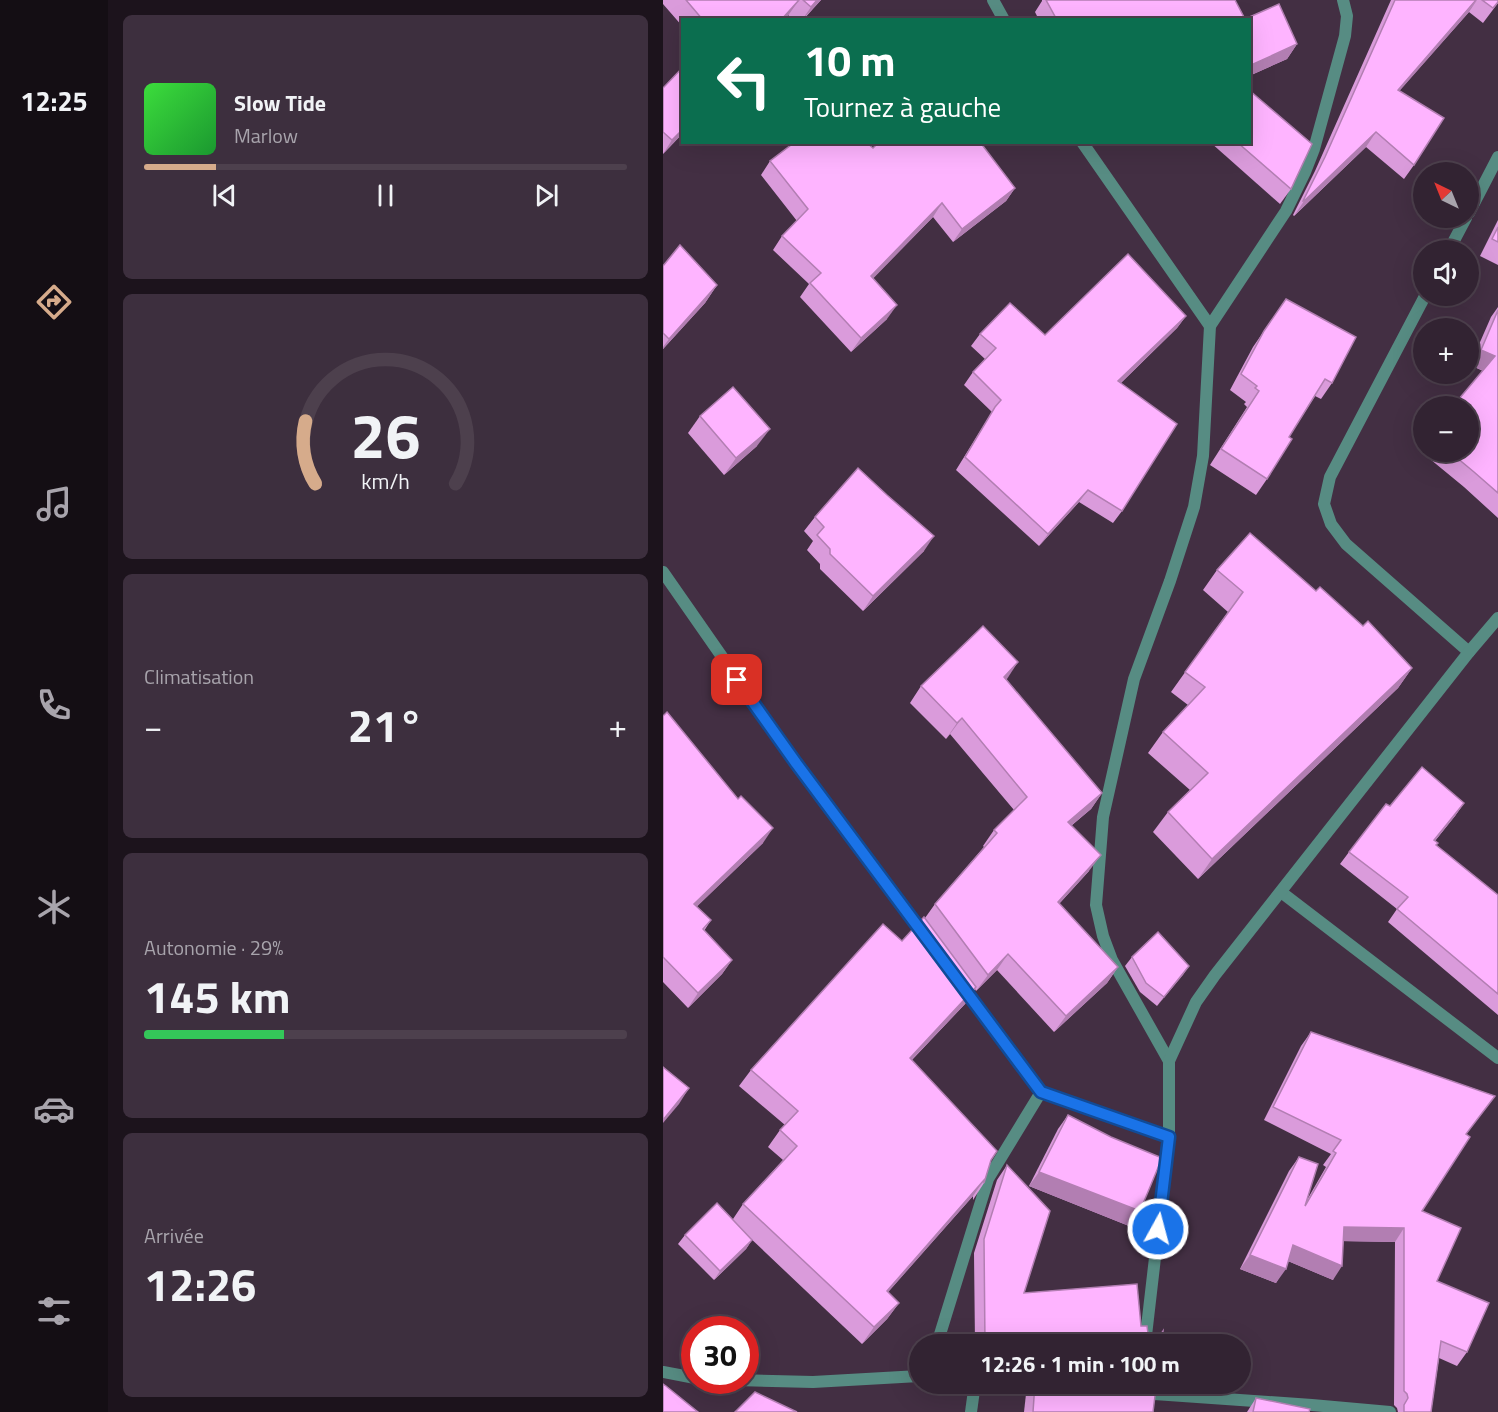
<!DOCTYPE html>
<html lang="fr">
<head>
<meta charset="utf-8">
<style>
	body { margin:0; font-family:"Titillium Web",sans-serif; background:#3d2f3e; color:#f1f3f6; height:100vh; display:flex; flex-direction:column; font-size:22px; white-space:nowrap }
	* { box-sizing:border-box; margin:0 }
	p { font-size:20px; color:#a8a4ac }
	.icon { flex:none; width:33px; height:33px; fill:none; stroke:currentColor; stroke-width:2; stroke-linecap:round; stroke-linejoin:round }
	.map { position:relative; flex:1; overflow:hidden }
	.panel { display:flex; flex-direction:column; gap:15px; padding:15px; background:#1c131c; width:555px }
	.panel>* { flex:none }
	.banner { position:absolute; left:18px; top:18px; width:570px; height:126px; border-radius:0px; box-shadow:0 6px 24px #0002,0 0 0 2px #4d404d; background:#0b6e4f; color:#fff; overflow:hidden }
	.needle { width:39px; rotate:317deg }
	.fabs { position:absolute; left:750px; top:162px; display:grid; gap:12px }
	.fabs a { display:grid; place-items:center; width:66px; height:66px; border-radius:50%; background:#322332; box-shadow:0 6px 24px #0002,0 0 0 2px #4d404d; font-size:30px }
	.speed { position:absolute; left:18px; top:1316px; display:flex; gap:12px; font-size:30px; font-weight:700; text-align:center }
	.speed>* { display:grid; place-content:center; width:78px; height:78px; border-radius:50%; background:#322332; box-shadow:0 6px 24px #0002,0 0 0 2px #4d404d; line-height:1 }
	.speed .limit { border:9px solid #d22; background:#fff; color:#111 }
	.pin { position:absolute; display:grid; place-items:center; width:51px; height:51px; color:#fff; margin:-26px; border-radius:12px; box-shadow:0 3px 9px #0006 }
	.me { position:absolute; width:66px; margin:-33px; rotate:7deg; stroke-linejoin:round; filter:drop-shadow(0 0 4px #0008) }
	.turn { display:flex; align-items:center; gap:21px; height:126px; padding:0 24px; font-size:27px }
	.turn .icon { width:78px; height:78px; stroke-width:2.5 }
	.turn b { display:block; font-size:42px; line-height:51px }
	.big { font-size:45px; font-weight:700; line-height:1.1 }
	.panel .widget { flex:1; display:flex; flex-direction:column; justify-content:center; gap:9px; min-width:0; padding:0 21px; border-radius:9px; background:#3d2f3e }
	.panel .dial { align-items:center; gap:0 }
	.dial svg { height:156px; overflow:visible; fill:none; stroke:#4d404d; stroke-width:7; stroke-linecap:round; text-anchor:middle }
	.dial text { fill:#f1f3f6; stroke:none }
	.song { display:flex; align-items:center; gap:18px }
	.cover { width:72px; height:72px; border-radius:9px; background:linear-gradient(135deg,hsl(120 70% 55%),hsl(130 70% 35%)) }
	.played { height:6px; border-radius:3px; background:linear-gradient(90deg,#d6ab8b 15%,#4d404d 15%) }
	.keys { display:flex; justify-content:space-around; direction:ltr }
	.heat { display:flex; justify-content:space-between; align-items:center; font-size:33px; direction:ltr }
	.charge { height:9px; border-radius:4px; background:linear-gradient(90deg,#34c759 29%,#4d404d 0) }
	.trip { position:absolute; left:246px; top:1334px; width:342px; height:60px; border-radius:30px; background:#322332; box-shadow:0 6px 24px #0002,0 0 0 2px #4d404d; font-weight:700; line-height:60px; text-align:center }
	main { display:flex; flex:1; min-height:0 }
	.dock { display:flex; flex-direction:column; width:108px; justify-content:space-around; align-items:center; background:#140e14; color:#a8a4ac }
	.dock .icon { width:42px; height:42px }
	.dock .active { color:#d6ab8b }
	.dock b { font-size:27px; color:#f1f3f6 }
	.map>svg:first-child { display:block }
</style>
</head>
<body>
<main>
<nav class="dock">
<b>12:25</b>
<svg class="icon active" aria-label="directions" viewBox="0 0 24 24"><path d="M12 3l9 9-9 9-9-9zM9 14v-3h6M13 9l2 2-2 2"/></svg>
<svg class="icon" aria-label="music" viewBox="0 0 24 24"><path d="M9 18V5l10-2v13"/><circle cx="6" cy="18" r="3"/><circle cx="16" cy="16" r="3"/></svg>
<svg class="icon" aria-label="phone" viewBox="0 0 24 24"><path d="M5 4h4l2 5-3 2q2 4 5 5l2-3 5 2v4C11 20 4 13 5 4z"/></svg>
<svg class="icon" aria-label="climate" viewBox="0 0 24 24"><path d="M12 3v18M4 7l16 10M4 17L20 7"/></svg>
<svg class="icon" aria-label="car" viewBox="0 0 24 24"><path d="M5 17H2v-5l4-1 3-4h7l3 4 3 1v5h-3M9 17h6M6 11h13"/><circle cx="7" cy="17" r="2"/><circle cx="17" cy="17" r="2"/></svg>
<svg class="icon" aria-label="filters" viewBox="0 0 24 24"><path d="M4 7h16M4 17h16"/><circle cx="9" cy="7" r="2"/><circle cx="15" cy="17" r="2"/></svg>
</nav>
<section class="panel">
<div class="widget">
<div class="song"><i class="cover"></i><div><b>Slow Tide</b><p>Marlow</p></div></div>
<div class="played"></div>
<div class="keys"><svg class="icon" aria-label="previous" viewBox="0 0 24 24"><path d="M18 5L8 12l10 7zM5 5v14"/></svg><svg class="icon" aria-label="pause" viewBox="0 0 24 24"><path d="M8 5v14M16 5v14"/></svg><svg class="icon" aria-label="next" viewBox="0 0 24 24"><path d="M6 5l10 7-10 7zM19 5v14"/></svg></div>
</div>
<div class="widget dial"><svg viewBox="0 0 100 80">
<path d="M14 69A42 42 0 1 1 86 69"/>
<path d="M14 69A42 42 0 0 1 9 37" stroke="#d6ab8b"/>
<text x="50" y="56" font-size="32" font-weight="700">26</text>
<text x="50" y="72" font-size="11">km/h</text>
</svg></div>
<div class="widget"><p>Climatisation</p>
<div class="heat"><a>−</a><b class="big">21°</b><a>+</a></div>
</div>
<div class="widget"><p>Autonomie · 29%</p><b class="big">145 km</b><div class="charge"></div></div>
<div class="widget"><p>Arrivée</p><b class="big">12:26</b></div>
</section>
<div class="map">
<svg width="835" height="1412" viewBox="0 0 835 1412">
	<rect width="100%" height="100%" fill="#432f43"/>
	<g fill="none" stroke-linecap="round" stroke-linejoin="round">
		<g stroke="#578c83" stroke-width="12">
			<path d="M330 0 341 20"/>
			<path d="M419 142 547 326"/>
			<path d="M806 213 835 157"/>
			<path d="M786 250 803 218"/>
			<path d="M762 296 667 477 661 504 668 524 683 544 806 652"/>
			<path d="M0 572 133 763 262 936"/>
			<path d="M618 892 835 1058"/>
			<path d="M506 1061 449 960 440 936 433 905 440 817 471 679 507 581 531 507 540 456 547 326 623 211 642 172 651 149 682 36 684 16 680 0"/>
			<path d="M378 1092 506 1137"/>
			<path d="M274 1344 325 1179 378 1092 297 984"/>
			<path d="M482 1344 506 1137V1061L533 1002 552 975 806 652 835 618"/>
			<path d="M0 1372 32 1378"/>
			<path d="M73 1380 150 1382 256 1376"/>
			<path d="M315 1383 384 1387"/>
			<path d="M477 1393 649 1405 727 1412"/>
			<path d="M308 1412 312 1383"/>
		</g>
	</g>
	<g fill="#da9bdb">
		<path d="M0 0H158L140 20H130L125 15 122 20H20V27L0 4Z"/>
		<path d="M379 0H572L582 19 616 4 634 44 624 59 586 76V20H376L372 12 379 1Z"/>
		<path d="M728 0H835V3L820 23 806 12 736 91 751 165 741 179 703 147 631 216 630 215 652 171Z"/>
		<path d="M20 67V133L0 154V88Z"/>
		<path d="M547 142H586L628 189 617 204Z"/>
		<path d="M210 148 352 188 343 201 290 242 270 217 210 278 224 319 188 352 137 297 146 284 110 250 119 236 134 221 98 175 107 161Z"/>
		<path d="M835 220V265L817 256Z"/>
		<path d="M0 266 54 285 42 303 0 349Z"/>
		<path d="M623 299 669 383 658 399 652 396 626 437 604 479 593 495 547 465 584 407 581 404 583 402 567 390 590 347Z"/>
		<path d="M835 307V518L801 487 756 450 760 444V452H806L820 371 807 365 828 317Z"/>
		<path d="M523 316 514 328 458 383 459 511 450 523 416 502 376 546 293 470 329 412 301 385 310 372 322 359 308 346 317 334 382 335Z"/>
		<path d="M37 416 94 446 61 475 25 433Z"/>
		<path d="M152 517 261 551 200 611 157 569V564L144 550 150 541 141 531Z"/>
		<path d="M554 570 653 591 700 626 749 668 735 688 535 879 490 832 505 812 527 790 485 753 500 732 525 705 508 692 565 612 540 590Z"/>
		<path d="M343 679 439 793 428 809 408 826 426 871 396 904 455 967 444 983 391 1032 334 970 313 991 312 989 302 1004 249 1060 328 1160 321 1183 310 1200V1196L225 1292 236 1303 224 1319 199 1344 84 1235 89 1240 83 1249 51 1280 15 1244 22 1235 70 1219 80 1204 120 1160 105 1147 117 1130 122 1125 76 1086 88 1070 239 941 262 918 272 904 321 847 320 846 331 830 351 810 287 734 283 739 247 703 258 686Z"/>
		<path d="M0 716 100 843 33 907 48 920 41 931 69 960 59 974 25 1008 0 982Z"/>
		<path d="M801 803 792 816 772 841 773 845 835 895V1015L725 922 734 909 677 864 686 852 727 806Z"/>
		<path d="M469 957 526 966 494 1006 477 992 462 966Z"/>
		<path d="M648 1032 832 1096 803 1134 759 1211 774 1281 804 1352 794 1366 776 1358 768 1412H735L734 1408 731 1405 732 1242 680 1241 670 1280 625 1261 613 1283 577 1269 626 1171 636 1157 644 1200 663 1167 660 1165 668 1154 601 1120 638 1046Z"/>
		<path d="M405 1115 477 1211 466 1226 366 1186 395 1129Z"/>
		<path d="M344 1165 361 1293 478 1326 485 1333 499 1344H312L311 1253 334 1180Z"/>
		<path d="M371 1383H418L490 1412H361L363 1394Z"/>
		<path d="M593 1398 646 1412H584Z"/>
	</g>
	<g fill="#b27eb2">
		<path d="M136 0 122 20H118Z"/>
		<path d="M154 0H158L139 20 148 7Z"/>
		<path d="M814 0 806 12 725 104 735 90Z"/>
		<path d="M634 44 624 59 586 76V66Z"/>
		<path d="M20 129V133L0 154 9 140Z"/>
		<path d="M713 132 703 147 631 216 641 201Z"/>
		<path d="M352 188 343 201 290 242 299 229Z"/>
		<path d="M279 203 270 217 199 290 208 276Z"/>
		<path d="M54 285 42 303 0 349V347L6 339Z"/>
		<path d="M234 305 224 319 188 352 198 338Z"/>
		<path d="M523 316 514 328 446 394 455 381Z"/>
		<path d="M818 350 832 356 821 371 807 365Z"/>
		<path d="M107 429 94 446 61 475 73 458Z"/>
		<path d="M425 490 416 502 376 546 385 534Z"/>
		<path d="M271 536 261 551 200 611 210 596Z"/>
		<path d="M355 662 344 679 329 693 341 677Z"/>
		<path d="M749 668 735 688 535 879 549 859Z"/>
		<path d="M299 718 287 734 283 739 294 723Z"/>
		<path d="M439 793 428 809 393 838 405 822Z"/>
		<path d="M801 803 792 816 762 853 771 840Z"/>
		<path d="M110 828 100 843 21 919 31 904Z"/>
		<path d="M438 855 426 871 383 918 395 902Z"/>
		<path d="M345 954 334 970 313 991 325 975Z"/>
		<path d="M69 960 59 974 25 1008 35 993Z"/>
		<path d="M526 966 520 975 494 1006 501 997Z"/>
		<path d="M455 967 444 983 391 1032 403 1016Z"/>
		<path d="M313 987 302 1004 235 1074 247 1058Z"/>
		<path d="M26 1088 16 1104 0 1123V1120Z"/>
		<path d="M376 1172 477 1211 466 1226 366 1186Z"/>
		<path d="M321 1180 310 1196 212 1307 224 1291Z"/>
		<path d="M681 1227 741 1228 732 1242 671 1241Z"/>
		<path d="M89 1240 83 1249 51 1280 57 1271Z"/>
		<path d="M630 1245 679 1266 670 1280 620 1259Z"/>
		<path d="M587 1255 623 1269 613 1283 577 1269Z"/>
		<path d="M236 1303 224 1319 199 1344 211 1327Z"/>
		<path d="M346 1340 370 1344H343Z"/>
		<path d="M440 1383H487L485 1386Z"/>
	</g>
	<g fill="#feb4ff" stroke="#b27eb2" stroke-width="1.5">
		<path d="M23 0H136L118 20H40Z"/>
		<path d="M140 0H154L148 7Z"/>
		<path d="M383 0H572L582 19 616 4 634 44 586 66V20H394Z"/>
		<path d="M732 0H813L735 90 781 118 751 165 713 132 641 201H640L662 157Z"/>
		<path d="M819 0H835V2L830 8Z"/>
		<path d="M20 67V129L9 140 0 132V88Z"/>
		<path d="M586 90 649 144 628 189 574 142H586Z"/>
		<path d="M132 142H203L210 148 216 142H317L352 188 299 229 279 203 208 276 234 305 198 338 147 283 158 273 119 236 145 209 107 161Z"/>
		<path d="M835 227V242L829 239Z"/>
		<path d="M17 245 54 285 6 339 0 333V266Z"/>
		<path d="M465 254 523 316 455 381 514 424 459 511 425 490 385 534 302 457 332 407 338 400 310 372 333 348 317 334 347 303 382 335Z"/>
		<path d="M623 299 693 337 669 383 662 379 626 437 629 439 604 479 558 449 596 391 592 388 594 386 578 374 601 331Z"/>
		<path d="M835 310V493L811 472 787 452H806V406H790L832 356 818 350Z"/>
		<path d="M70 387 107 429 73 458 37 416Z"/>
		<path d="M195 468 224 495 271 536 210 596 167 554V549L154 535 161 527 152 517Z"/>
		<path d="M587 533 653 591 657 587 700 626 705 621 749 668 549 859 505 812 545 773 500 732 542 687 522 672 580 592 554 570Z"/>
		<path d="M320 626 355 662 341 677 439 793 405 822 438 855 395 902 455 967 403 1016 345 954 325 975 272 904 334 833 331 830 364 797 299 718 294 723 258 686Z"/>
		<path d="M4 712 75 799 78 796 110 828 31 904 48 920 40 929 69 960 35 993 0 957V716Z"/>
		<path d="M759 767 801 803 771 840 775 843 773 845 835 895V994L734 909 745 897 686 852 723 804 727 806Z"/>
		<path d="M261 917 313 987 247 1058 334 1151 328 1160 321 1183V1180L224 1291 236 1303 211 1327 80 1204 134 1146 117 1130 135 1111 88 1070 220 924 239 941Z"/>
		<path d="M495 932 526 966 501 997 483 983 469 957Z"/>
		<path d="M648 1032 832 1096 803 1134 807 1137 759 1211 798 1228 774 1281 826 1303 804 1352 778 1341 768 1412H741V1405L745 1398 744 1394 741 1391V1228L681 1227 679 1266 630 1245 623 1269 587 1255 636 1157 655 1164 642 1206 673 1153 670 1151 678 1140 610 1107Z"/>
		<path d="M0 1067 26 1088 0 1120Z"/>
		<path d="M405 1115 448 1137 499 1158 477 1211 376 1172Z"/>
		<path d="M344 1165 387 1211 361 1293 474 1284 478 1326H484L485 1333 491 1337H496L500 1331 499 1344H370L346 1340 345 1344H322L321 1239Z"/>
		<path d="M54 1203 89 1240 57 1271 22 1235Z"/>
		<path d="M372 1383H418L493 1388 490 1412H370Z"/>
		<path d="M0 1384 3 1386 35 1412H0Z"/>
		<path d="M92 1392 134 1412H72Z"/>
		<path d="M593 1398 647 1409 646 1412H590Z"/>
	</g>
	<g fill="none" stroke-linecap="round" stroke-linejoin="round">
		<g stroke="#114b97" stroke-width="15">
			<path id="route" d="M74 680 133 763 378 1092 506 1137 495 1229"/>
		</g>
		<use href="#route" stroke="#1a73e8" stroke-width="10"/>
	</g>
</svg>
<div class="fabs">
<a><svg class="needle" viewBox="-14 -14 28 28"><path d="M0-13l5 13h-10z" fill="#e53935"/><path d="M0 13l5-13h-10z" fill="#a8a4ac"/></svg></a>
<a><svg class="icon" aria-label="sound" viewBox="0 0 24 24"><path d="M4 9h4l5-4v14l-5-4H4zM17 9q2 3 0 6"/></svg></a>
<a>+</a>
<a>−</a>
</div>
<div class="speed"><div class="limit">30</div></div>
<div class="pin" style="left:74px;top:680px;background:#d93025"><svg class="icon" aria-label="arrive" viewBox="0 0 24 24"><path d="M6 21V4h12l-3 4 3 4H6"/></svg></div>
<svg class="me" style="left:495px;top:1229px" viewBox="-20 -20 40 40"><circle r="17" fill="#1a73e8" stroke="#fff" stroke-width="3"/><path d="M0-11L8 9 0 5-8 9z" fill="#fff"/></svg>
<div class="trip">12:26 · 1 min · 100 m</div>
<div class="banner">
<div class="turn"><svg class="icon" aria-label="left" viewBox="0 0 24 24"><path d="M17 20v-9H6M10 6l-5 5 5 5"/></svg><div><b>10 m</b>Tournez à gauche</div></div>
</div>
</div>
</main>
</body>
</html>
